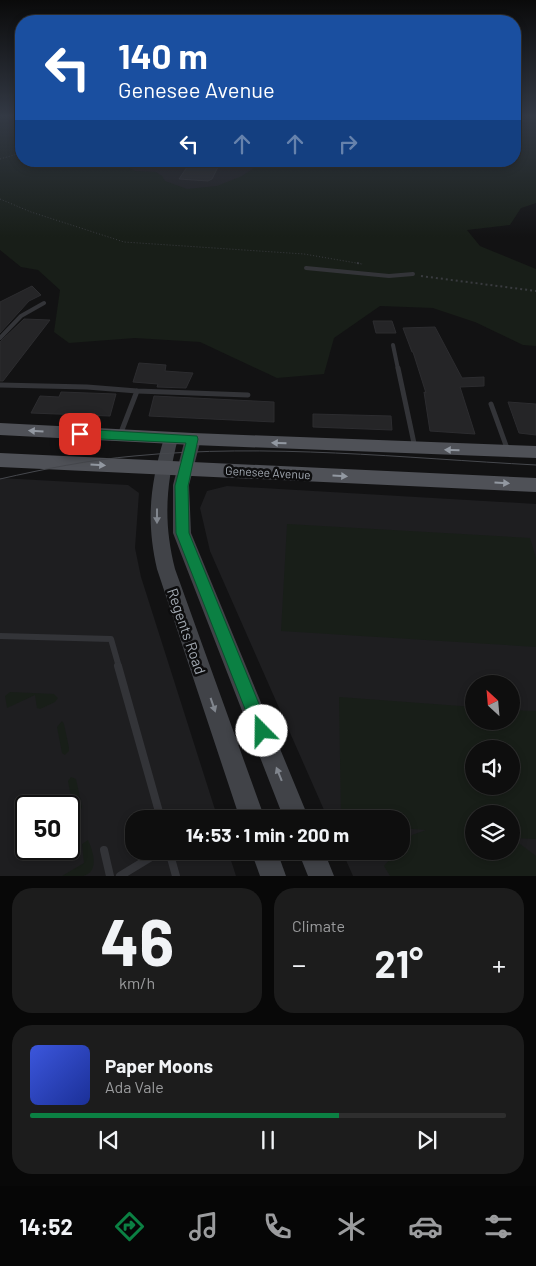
<!DOCTYPE html>
<html lang="en">
<head>
<meta charset="utf-8">
<style>
	body { margin:0; font-family:Barlow,sans-serif; background:#1c1c1c; color:#f1f3f6; height:100vh; display:flex; flex-direction:column; font-size:19px; white-space:nowrap }
	* { box-sizing:border-box; margin:0 }
	p { font-size:16px; color:#9b9c9e }
	.icon { flex:none; width:28px; height:28px; fill:none; stroke:currentColor; stroke-width:2; stroke-linecap:round; stroke-linejoin:round }
	.map { position:relative; height:876px; overflow:hidden }
	.details { display:flex; flex-direction:column; gap:12px; padding:12px; background:#080808; flex:1 }
	.details>* { flex:none }
	.top-card { position:absolute; left:15px; top:15px; width:506px; height:152px; border-radius:20px; box-shadow:0 2px 8px #0003,0 0 0 1px #2e2e2e; background:#1a4fa0; color:#fff; overflow:hidden }
	.needle { width:32px; rotate:334deg }
	.tools { position:absolute; left:465px; top:675px; display:grid; gap:10px }
	.tools a { display:grid; place-items:center; width:55px; height:55px; border-radius:50%; background:#0e0e0e; box-shadow:0 2px 8px #0003,0 0 0 1px #2e2e2e; font-size:25px }
	.speed { position:absolute; left:15px; top:795px; display:flex; gap:10px; font-size:25px; font-weight:700; text-align:center }
	.speed>* { display:grid; place-content:center; width:65px; height:65px; border-radius:50%; background:#0e0e0e; box-shadow:0 2px 8px #0003,0 0 0 1px #2e2e2e; line-height:1 }
	.speed .limit { border:2px solid #111; border-radius:8px; background:#fff; color:#111 }
	.pin { position:absolute; display:grid; place-items:center; width:42px; height:42px; color:#fff; margin:-21px; border-radius:10px; box-shadow:0 2px 8px #0006 }
	.me { position:absolute; width:55px; margin:-28px; rotate:338deg; stroke-linejoin:round; filter:drop-shadow(0 0 4px #0008) }
	.turn { display:flex; align-items:center; gap:18px; height:105px; padding:0 20px; font-size:22px }
	.turn .icon { width:65px; height:65px; stroke-width:2.5 }
	.turn b { display:block; font-size:35px; line-height:42px }
	.lanes { display:flex; align-items:center; height:48px; padding:0 20px; background:#0003; justify-content:center; gap:25px; direction:ltr }
	.lanes .off { opacity:.35 }
	.big { font-size:38px; font-weight:700; line-height:1.1 }
	.details .widget { flex:1; display:flex; flex-direction:column; justify-content:center; gap:8px; min-width:0; padding:0 18px; border-radius:20px; background:#1c1c1c }
	.details .dial { align-items:center; gap:0 }
	.dial b { font-size:65px; line-height:1 }
	.song { display:flex; align-items:center; gap:15px }
	.cover { width:60px; height:60px; border-radius:8px; background:linear-gradient(135deg,hsl(230 70% 55%),hsl(230 70% 35%)) }
	.played { height:5px; border-radius:2px; background:linear-gradient(90deg,#0b8043 65%,#2e2e2e 65%) }
	.keys { display:flex; justify-content:space-around; direction:ltr }
	.heat { display:flex; justify-content:space-between; align-items:center; font-size:28px; direction:ltr }
	.details .tiles { flex:1; display:grid; gap:12px; grid-template-columns:1fr 1fr }
	.widget:last-child { grid-column:span 2 }
	.trip { position:absolute; left:125px; top:810px; width:285px; height:50px; border-radius:20px; background:#0e0e0e; box-shadow:0 2px 8px #0003,0 0 0 1px #2e2e2e; font-weight:700; line-height:50px; text-align:center }
	.dock { display:flex; height:80px; justify-content:space-around; align-items:center; background:#060606; color:#9b9c9e }
	.dock .icon { width:35px; height:35px }
	.dock .selected { color:#0b8043 }
	.dock b { font-size:22px; color:#f1f3f6 }
	.map>svg:first-child { display:block }
</style>
</head>
<body>
<div class="map">
<svg width="536" height="876" viewBox="0 0 536 876">
	<rect width="100%" height="100%" fill="#121213"/>
	<g fill="#1e1e20" fill-rule="evenodd">
		<path d="M112 161H285L191 199Z"/>
		<path d="M0 478 128 485 139 493 135 548 141 577 218 819H134V851H228L236 876H0ZM26 806H69V849H26Z"/>
		<path d="M227 486 536 504V876H353L342 851H401V819H328L210 551 200 508 207 491ZM474 684H511V721H474ZM474 749H511V786H474ZM474 814H511V851H474Z"/>
	</g>
	<g fill="#181e18" fill-rule="evenodd">
		<path d="M0 115H7L9 123 21 121V161H123V164L135 171 156 172 162 176 165 181 187 189 217 186 242 176 265 161H515V143L517 138 515 137V123L519 122 515 120V115L531 120H536V203L521 208 510 225 467 230 480 246 536 269V346L523 345 475 322 433 308 380 306 334 338 324 374 277 378 200 342 135 338 69 343 54 332 60 290 38 270 21 267 0 250Z"/>
		<path d="M287 524 530 538 536 558V647L281 631Z"/>
		<path d="M10 692 54 694 58 698 55 702 40 709 37 708 35 695 7 708 5 696Z"/>
		<path d="M339 697 474 707V721H511V710L536 711V839L512 838 536 856V876H390L384 866 397 851H401V847L412 835 426 830 401 828V819H341ZM474 749H511V786H474ZM474 814H511V851H474Z"/>
		<path d="M62 721 64 724 69 748V751L65 755 62 753 57 727Z"/>
		<path d="M71 777 76 779 82 807 80 812 78 814 74 812 68 781Z"/>
		<path d="M88 840C93 851 100 872 83 876 77 876 68 876 62 876L84 863 82 844Z"/>
	</g>
	<g fill="#252527" stroke="#2c2c2f">
		<path d="M191 161H221L212 179 208 181 179 179Z"/>
		<path d="M32 286 41 295 29 301 0 333V302Z"/>
		<path d="M24 319 50 320 3 381H0V342Z"/>
		<path d="M373 321H392L396 333H376Z"/>
		<path d="M435 327 462 378 484 377V386L460 387 475 434 430 431 424 392 426 393 413 352H412L403 328Z"/>
		<path d="M139 363 166 365 165 371 193 373 186 388 157 387 158 384 133 382Z"/>
		<path d="M61 392 116 394 110 416 31 413 40 396 59 397Z"/>
		<path d="M154 396 274 402V422L149 416Z"/>
		<path d="M508 402 536 404V435L519 433Z"/>
		<path d="M313 414 391 416 392 430 313 427Z"/>
	</g>
	<g fill="none" stroke-linecap="round" stroke-linejoin="round">
		<g stroke="#393b3f" stroke-width="1" stroke-dasharray="1 2" stroke-linecap="butt">
			<path d="M0 159 21 153"/>
			<path d="M0 199 31 212 124 242 304 254 362 264"/>
		</g>
		<g stroke="#393b3f" stroke-width="2" stroke-dasharray="2 3" stroke-linecap="butt">
			<path d="M357 263 362 264"/>
			<path d="M421 276 536 291"/>
		</g>
		<g stroke="#333438" stroke-width="4">
			<path d="M306 268 389 276 413 274"/>
			<path d="M0 338 21 316 44 303"/>
			<path d="M393 345 398 369"/>
		</g>
		<g stroke="#333438" stroke-width="5">
			<path d="M398 368 415 448"/>
			<path d="M0 385 87 387 137 391 248 395"/>
			<path d="M491 404 508 451"/>
			<path d="M120 435 137 391"/>
		</g>
		<path stroke="#333438" stroke-width="6" d="M0 636 111 639 119 667"/>
		<g stroke="#333438" stroke-width="8">
			<path d="M118 666 161 819"/>
			<path d="M104 850 110 876"/>
			<path d="M169 851 176 876"/>
			<path d="M120 876 161 851"/>
		</g>
		<g fill="#414348" fill-rule="evenodd">
			<path d="M171 432 176 434 178 438C166 486 163 521 175 569L265 819H240L157 569C146 521 150 485 164 438L166 434Z"/>
			<path d="M193 433 198 435 201 439 189 485 191 533 309 819H284L173 533V485L185 439 188 435Z"/>
			<path d="M251 851H277L286 876H260Z"/>
			<path d="M298 851H324L334 876H308Z"/>
		</g>
		<g fill="#4f5157" fill-rule="evenodd">
			<path d="M0 423 193 433 536 446V458L193 445 0 435Z"/>
			<path d="M0 453 536 478V492L0 467Z"/>
		</g>
		<path stroke="#46484d" stroke-width="1" d="M0 479C44 469 89 460 134 456 268 443 403 458 536 465"/>
	</g>
	<defs><path id="oneway-solid" d="M-6-.8H1V-3.2L6.5 0L1 3.2V.8H-6Z" transform="scale(1.25)"/></defs>
	<g fill="#9298a1">
		<use href="#oneway-solid" transform="translate(36 431) rotate(-177)"/>
		<use href="#oneway-solid" transform="translate(279 443) rotate(-178)"/>
		<use href="#oneway-solid" transform="translate(452 450) rotate(-178)"/>
		<use href="#oneway-solid" transform="translate(98 465) rotate(3)"/>
		<use href="#oneway-solid" transform="translate(340 476) rotate(3)"/>
		<use href="#oneway-solid" transform="translate(502 483) rotate(3)"/>
	</g>
	<g fill="#81868e">
		<use href="#oneway-solid" transform="translate(157 516) rotate(90)"/>
		<use href="#oneway-solid" transform="translate(213 705) rotate(71)"/>
		<use href="#oneway-solid" transform="translate(279 774) rotate(-112)"/>
	</g>
	<linearGradient id="sky" x2="0" y2="1"><stop stop-color="#0a0a0a"/><stop offset="0.49" stop-color="#333944"/><stop offset="1" stop-color="#333944" stop-opacity="0"/></linearGradient>
	<rect width="536" height="237" fill="url(#sky)"/>
	<path fill="#0b8043" stroke="#07532c" d="M80 429 197 436 198 439 188 486 189 533 270 731 268 737 262 740 256 737 176 533 175 486 186 443 80 438 75 434Z"/>
	<g text-anchor="middle" dominant-baseline="central" stroke-width="5" stroke-linejoin="round" paint-order="stroke">
		<g font-size="12" fill="#a3aab3" stroke="#0d0d0e">
			<text transform="translate(268 472) rotate(3)">Genesee Avenue</text>
		</g>
		<g font-size="15" fill="#a3aab3" stroke="#0d0d0e">
			<text transform="translate(187 631) rotate(71)">Regents Road</text>
		</g>
	</g>
</svg>
<div class="tools">
<a><svg class="needle" viewBox="-14 -14 28 28"><path d="M0-13l5 13h-10z" fill="#e53935"/><path d="M0 13l5-13h-10z" fill="#9b9c9e"/></svg></a>
<a><svg class="icon" aria-label="sound" viewBox="0 0 24 24"><path d="M4 9h4l5-4v14l-5-4H4zM17 9q2 3 0 6"/></svg></a>
<a><svg class="icon" aria-label="layers" viewBox="0 0 24 24"><path d="M12 4l9 5-9 5-9-5zM3 14l9 5 9-5"/></svg></a>
</div>
<div class="speed"><div class="limit">50</div></div>
<div class="pin" style="left:80px;top:434px;background:#d93025"><svg class="icon" aria-label="arrive" viewBox="0 0 24 24"><path d="M6 21V4h12l-3 4 3 4H6"/></svg></div>
<svg class="me" style="left:262px;top:731px" viewBox="-20 -20 40 40"><circle r="19" fill="#fff"/><path d="M0-13L10 11 0 6-10 11z" fill="#0b8043"/></svg>
<div class="trip">14:53 · 1 min · 200 m</div>
<div class="top-card">
<div class="turn"><svg class="icon" aria-label="left" viewBox="0 0 24 24"><path d="M17 20v-9H6M10 6l-5 5 5 5"/></svg><div><b>140 m</b>Genesee Avenue</div></div>
<div class="lanes"><svg class="icon" aria-label="left" viewBox="0 0 24 24"><path d="M17 20v-9H6M10 6l-5 5 5 5"/></svg><svg class="icon off" aria-label="ahead" viewBox="0 0 24 24"><path d="M12 20V5M6 11l6-6 6 6"/></svg><svg class="icon off" aria-label="ahead" viewBox="0 0 24 24"><path d="M12 20V5M6 11l6-6 6 6"/></svg><svg class="icon off" aria-label="right" viewBox="0 0 24 24"><path d="M7 20v-9h11M14 6l5 5-5 5"/></svg></div>
</div>
</div>
<section class="details">
<div class="tiles">
<div class="widget dial"><b>46</b><p>km/h</p></div>
<div class="widget"><p>Climate</p>
<div class="heat"><a>−</a><b class="big">21°</b><a>+</a></div>
</div>
<div class="widget">
<div class="song"><i class="cover"></i><div><b>Paper Moons</b><p>Ada Vale</p></div></div>
<div class="played"></div>
<div class="keys"><svg class="icon" aria-label="previous" viewBox="0 0 24 24"><path d="M18 5L8 12l10 7zM5 5v14"/></svg><svg class="icon" aria-label="pause" viewBox="0 0 24 24"><path d="M8 5v14M16 5v14"/></svg><svg class="icon" aria-label="next" viewBox="0 0 24 24"><path d="M6 5l10 7-10 7zM19 5v14"/></svg></div>
</div>
</div>
</section>
<nav class="dock">
<b>14:52</b>
<svg class="icon selected" aria-label="directions" viewBox="0 0 24 24"><path d="M12 3l9 9-9 9-9-9zM9 14v-3h6M13 9l2 2-2 2"/></svg>
<svg class="icon" aria-label="music" viewBox="0 0 24 24"><path d="M9 18V5l10-2v13"/><circle cx="6" cy="18" r="3"/><circle cx="16" cy="16" r="3"/></svg>
<svg class="icon" aria-label="phone" viewBox="0 0 24 24"><path d="M5 4h4l2 5-3 2q2 4 5 5l2-3 5 2v4C11 20 4 13 5 4z"/></svg>
<svg class="icon" aria-label="climate" viewBox="0 0 24 24"><path d="M12 3v18M4 7l16 10M4 17L20 7"/></svg>
<svg class="icon" aria-label="car" viewBox="0 0 24 24"><path d="M5 17H2v-5l4-1 3-4h7l3 4 3 1v5h-3M9 17h6M6 11h13"/><circle cx="7" cy="17" r="2"/><circle cx="17" cy="17" r="2"/></svg>
<svg class="icon" aria-label="filters" viewBox="0 0 24 24"><path d="M4 7h16M4 17h16"/><circle cx="9" cy="7" r="2"/><circle cx="15" cy="17" r="2"/></svg>
</nav>
</body>
</html>
